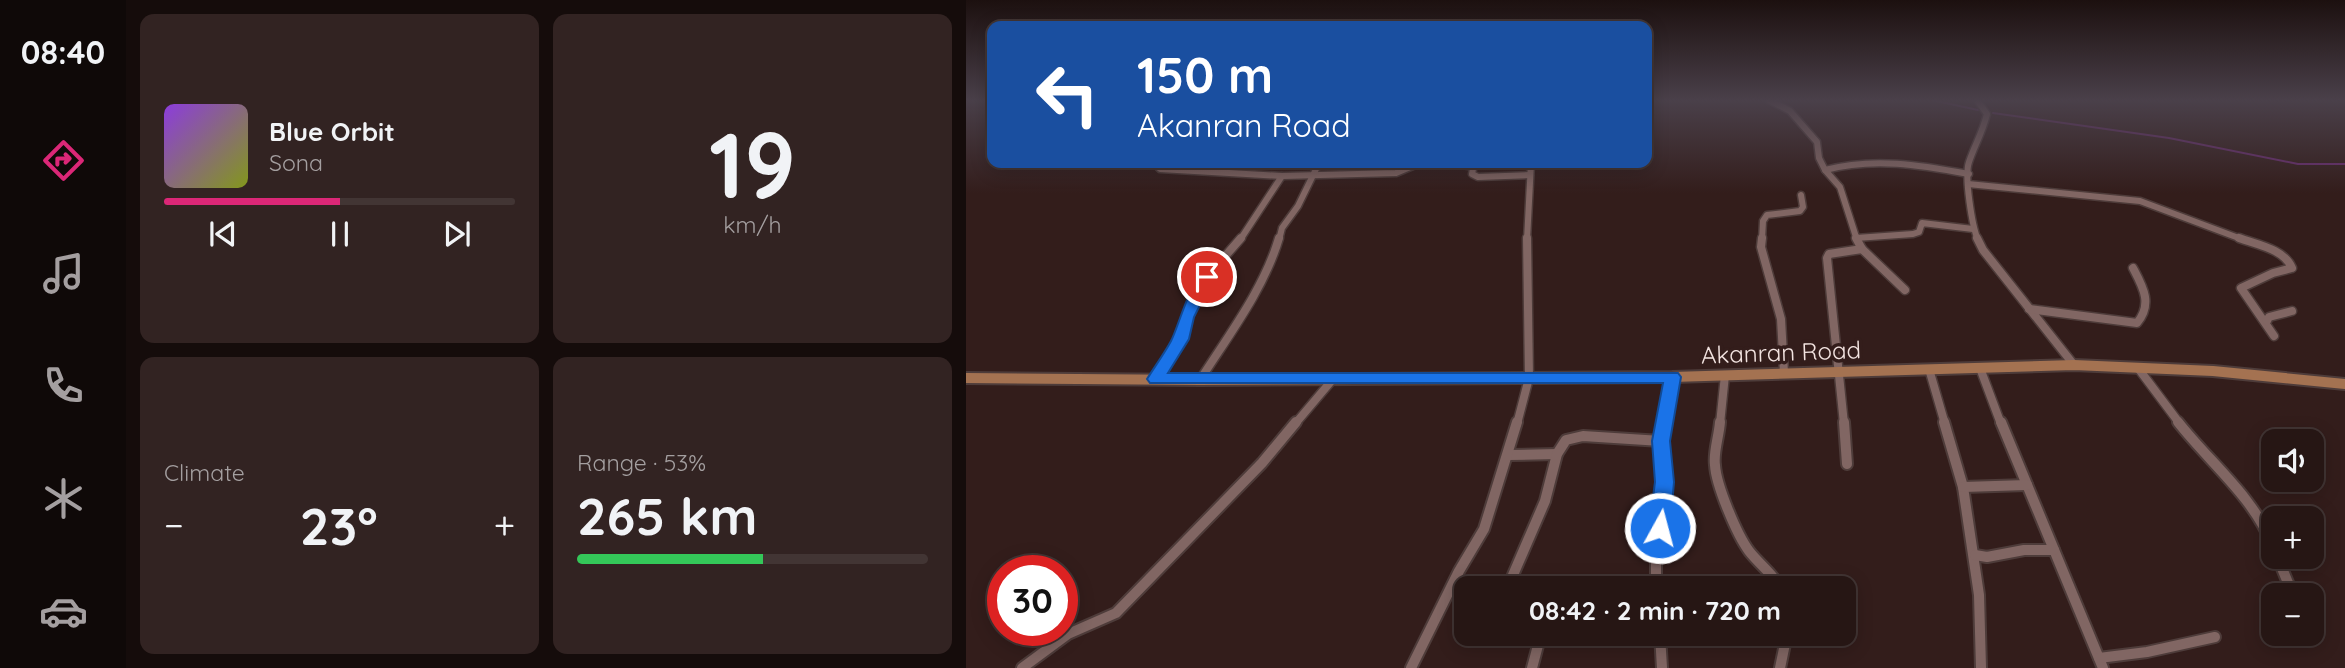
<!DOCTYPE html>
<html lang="en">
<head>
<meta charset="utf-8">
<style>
	body { margin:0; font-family:Quicksand,sans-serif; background:#322322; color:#f1f3f6; height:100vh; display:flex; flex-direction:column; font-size:26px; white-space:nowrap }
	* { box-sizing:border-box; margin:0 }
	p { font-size:23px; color:#a49fa0 }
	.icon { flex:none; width:38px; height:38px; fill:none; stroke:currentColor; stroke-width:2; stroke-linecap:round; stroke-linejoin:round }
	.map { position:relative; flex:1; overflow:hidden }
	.sheet { display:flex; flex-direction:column; gap:14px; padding:14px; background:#150c0b; width:840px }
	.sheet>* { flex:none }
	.hud { position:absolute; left:21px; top:21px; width:665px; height:147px; border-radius:14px; box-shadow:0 4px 18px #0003,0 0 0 2px #423534; background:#1a4fa0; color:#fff; overflow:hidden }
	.fabs { position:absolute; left:1295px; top:429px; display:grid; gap:14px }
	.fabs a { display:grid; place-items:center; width:63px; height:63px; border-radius:14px; background:#261614; box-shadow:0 4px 18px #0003,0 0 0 2px #423534; font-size:35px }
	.speed { position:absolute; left:21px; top:555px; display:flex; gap:14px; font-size:35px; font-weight:700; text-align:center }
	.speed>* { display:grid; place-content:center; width:91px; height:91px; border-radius:50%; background:#261614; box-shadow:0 4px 18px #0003,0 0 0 2px #423534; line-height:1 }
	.speed .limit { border:10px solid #d22; background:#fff; color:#111 }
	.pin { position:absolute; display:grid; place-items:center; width:60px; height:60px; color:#fff; margin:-30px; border:4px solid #fff; border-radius:50%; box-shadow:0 2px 7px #0007 }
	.me { position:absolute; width:77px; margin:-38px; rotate:7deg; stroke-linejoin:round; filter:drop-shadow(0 0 5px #0008) }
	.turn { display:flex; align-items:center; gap:24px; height:147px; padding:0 35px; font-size:32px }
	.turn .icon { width:91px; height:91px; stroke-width:2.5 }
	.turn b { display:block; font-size:49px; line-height:60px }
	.big { font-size:52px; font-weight:700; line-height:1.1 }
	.sheet .tile { flex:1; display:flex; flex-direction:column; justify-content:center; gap:10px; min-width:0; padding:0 24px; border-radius:14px; background:#322322 }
	.sheet .dial { align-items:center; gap:0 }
	.dial b { font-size:91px; line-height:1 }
	.song { display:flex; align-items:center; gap:21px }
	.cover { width:84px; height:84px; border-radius:10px; background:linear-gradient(135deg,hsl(270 70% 55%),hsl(70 70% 35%)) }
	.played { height:7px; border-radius:4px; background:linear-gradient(90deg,#db2777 50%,#423534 50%) }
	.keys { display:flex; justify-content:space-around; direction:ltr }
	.heat { display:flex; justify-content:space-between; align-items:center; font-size:38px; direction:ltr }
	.charge { height:10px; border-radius:5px; background:linear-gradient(90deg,#34c759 53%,#423534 0) }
	.sheet .tiles { flex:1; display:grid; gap:14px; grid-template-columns:repeat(2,1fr) }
	.trip { position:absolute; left:488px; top:576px; width:402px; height:70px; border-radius:14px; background:#261614; box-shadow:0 4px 18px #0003,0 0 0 2px #423534; font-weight:700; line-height:70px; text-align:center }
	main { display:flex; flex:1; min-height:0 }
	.menu { display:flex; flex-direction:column; width:126px; justify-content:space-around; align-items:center; background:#0f0908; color:#a49fa0 }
	.menu .icon { width:49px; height:49px }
	.menu .on { color:#db2777 }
	.menu b { font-size:32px; color:#f1f3f6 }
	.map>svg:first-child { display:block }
</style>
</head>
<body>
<main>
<nav class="menu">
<b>08:40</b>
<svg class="icon on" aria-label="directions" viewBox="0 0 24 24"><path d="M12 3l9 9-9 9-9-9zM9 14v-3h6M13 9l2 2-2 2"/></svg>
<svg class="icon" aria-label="music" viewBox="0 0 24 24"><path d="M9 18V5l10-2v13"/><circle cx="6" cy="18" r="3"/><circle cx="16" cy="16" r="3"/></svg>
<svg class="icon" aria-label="phone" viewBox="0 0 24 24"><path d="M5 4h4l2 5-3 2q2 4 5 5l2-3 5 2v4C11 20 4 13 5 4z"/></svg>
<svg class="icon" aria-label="climate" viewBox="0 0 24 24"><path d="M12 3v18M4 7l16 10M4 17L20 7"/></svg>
<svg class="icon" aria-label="car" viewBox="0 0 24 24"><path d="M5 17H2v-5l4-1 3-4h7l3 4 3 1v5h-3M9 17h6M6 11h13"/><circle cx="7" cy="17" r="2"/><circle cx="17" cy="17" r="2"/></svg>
</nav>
<section class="sheet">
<div class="tiles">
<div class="tile">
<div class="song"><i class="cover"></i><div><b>Blue Orbit</b><p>Sona</p></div></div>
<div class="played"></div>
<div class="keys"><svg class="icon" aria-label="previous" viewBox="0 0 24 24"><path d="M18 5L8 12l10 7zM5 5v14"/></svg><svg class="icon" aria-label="pause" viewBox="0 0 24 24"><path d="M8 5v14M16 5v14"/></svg><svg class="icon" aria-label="next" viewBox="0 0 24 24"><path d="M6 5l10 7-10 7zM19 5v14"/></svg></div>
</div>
<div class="tile dial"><b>19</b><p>km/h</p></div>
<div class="tile"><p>Climate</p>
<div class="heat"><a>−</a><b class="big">23°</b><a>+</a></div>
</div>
<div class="tile"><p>Range · 53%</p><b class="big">265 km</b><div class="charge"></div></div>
</div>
</section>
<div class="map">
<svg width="1379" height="668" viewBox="0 0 1379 668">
	<rect width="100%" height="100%" fill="#331d1b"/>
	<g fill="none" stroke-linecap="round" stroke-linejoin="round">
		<g stroke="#682c6e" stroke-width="2">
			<path d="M966 100 1012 110"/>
			<path d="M1027 113 1203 138 1332 164H1379"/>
		</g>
		<g stroke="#4e3c3a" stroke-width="9">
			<g id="minor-far2">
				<path d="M803 100 824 111 851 142 853 158 859 170 874 187 891 240"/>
				<path d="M1011 100 1021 114C1016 134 1009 144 1003 162 998 176 1006 226 1012 240"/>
				<path d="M192 163 190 165 194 169 316 176 274 240"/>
				<path d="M477 163 503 166 507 169 506 174 512 177 564 175"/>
				<path d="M859 170C908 157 954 165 1003 174"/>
				<path d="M316 176 430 173 454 163"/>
				<path d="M1002 184 1174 201 1278 240"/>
				<path d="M890 238 947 234 953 232 956 223 1007 229"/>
				<path d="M313 240 316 228 332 206 353 163"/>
				<path d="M561 240 565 163"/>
				<path d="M796 240 797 221 801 215 834 211 837 207 835 195"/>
			</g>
		</g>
		<g stroke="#4e3c3a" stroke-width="11">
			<g id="minor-far1">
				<path d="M796 238 795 247 815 319 818 373"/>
				<path d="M890 238 896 249 939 290"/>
				<path d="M1011 238 1017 250 1108 365"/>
				<path d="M1273 238C1292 245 1318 249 1326 268L1307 273 1275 288 1308 336"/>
				<path d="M1063 309 1171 323C1187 304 1177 287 1167 268"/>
				<path d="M1301 321 1303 317 1326 311"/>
				<path d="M1014 368 1035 424"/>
				<path d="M1172 368 1214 424"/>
				<path d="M963 369 979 424"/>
				<path d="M190 379 215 339 221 317 241 277 275 238"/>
				<path d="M234 380C262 336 298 289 313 238"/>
				<path d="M329 424 367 379"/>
				<path d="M551 424 563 378 561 238"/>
				<path d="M698 424 706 377"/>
				<path d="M754 424 759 375"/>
				<path d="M878 424 861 258 863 254 896 249"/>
			</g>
		</g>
		<g stroke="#4e3c3a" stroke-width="14">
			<g id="minor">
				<path d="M754 422C753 436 747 453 749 465 750 485 771 535 783 551 793 564 806 573 815 588"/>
				<path d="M878 422 881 464"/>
				<path d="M978 422 997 487 1013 595 1015 668"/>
				<path d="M1035 422 1137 668"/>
				<path d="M1212 422C1245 464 1287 496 1307 546"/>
				<path d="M543 455 591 454"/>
				<path d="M997 487 1061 485"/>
				<path d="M1009 555 1021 557 1058 550H1088"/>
				<path d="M1311 556 1327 595"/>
				<path d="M562 588 549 583 547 575 579 501 591 454 600 440 617 436 695 441"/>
				<path d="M690 588V545L697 512 699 482 695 441 698 422"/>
				<path d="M694 634 696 668"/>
				<path d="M1133 658 1181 652 1249 637"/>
				<path d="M56 668 102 634 150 613 296 463 330 422"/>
				<path d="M445 668 493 571 518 529 551 422"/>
				<path d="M566 668 575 634"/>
				<path d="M814 668 821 634"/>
			</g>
		</g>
		<g stroke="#4e3c3a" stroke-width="14">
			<path id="secondary" d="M0 378 234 380 706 377 1108 365 1247 371 1379 384"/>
		</g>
		<use href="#minor-far2" stroke="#816663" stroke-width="6"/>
		<use href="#minor-far1" stroke="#816663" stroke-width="8"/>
		<use href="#minor" stroke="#816663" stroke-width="10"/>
		<use href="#secondary" stroke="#a47251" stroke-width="10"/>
	</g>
	<linearGradient id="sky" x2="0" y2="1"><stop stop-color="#1c100f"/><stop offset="0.52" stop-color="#4a404a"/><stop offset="1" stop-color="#4a404a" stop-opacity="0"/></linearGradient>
	<rect width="1379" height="193" fill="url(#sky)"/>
	<path fill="#1a73e8" stroke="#114b97" stroke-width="2" d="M241 273 248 277 228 317 223 339 202 373H712L715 377 704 441 708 482 704 528 701 535 694 537 686 535 683 528 689 482 686 441 697 383H184L181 379C189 366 198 354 205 341 213 326 224 278 241 273Z"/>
	<g text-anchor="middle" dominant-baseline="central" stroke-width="7" stroke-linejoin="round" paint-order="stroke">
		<g font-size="24" fill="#f2e3e0" stroke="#331d1b">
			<text transform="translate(815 352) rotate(-2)">Akanran Road</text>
		</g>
	</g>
</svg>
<div class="fabs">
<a><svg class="icon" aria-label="sound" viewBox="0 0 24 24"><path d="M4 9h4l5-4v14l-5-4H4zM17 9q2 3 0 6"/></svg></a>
<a>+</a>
<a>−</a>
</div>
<div class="speed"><div class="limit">30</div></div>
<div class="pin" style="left:241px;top:277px;background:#d93025"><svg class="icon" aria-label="arrive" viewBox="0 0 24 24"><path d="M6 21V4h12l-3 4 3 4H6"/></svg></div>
<svg class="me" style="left:694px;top:528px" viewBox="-20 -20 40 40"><circle r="17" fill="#1a73e8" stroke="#fff" stroke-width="3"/><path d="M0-11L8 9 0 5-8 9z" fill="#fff"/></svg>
<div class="trip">08:42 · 2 min · 720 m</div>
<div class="hud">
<div class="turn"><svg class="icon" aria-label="left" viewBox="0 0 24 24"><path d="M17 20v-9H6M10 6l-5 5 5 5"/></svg><div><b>150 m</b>Akanran Road</div></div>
</div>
</div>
</main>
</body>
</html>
